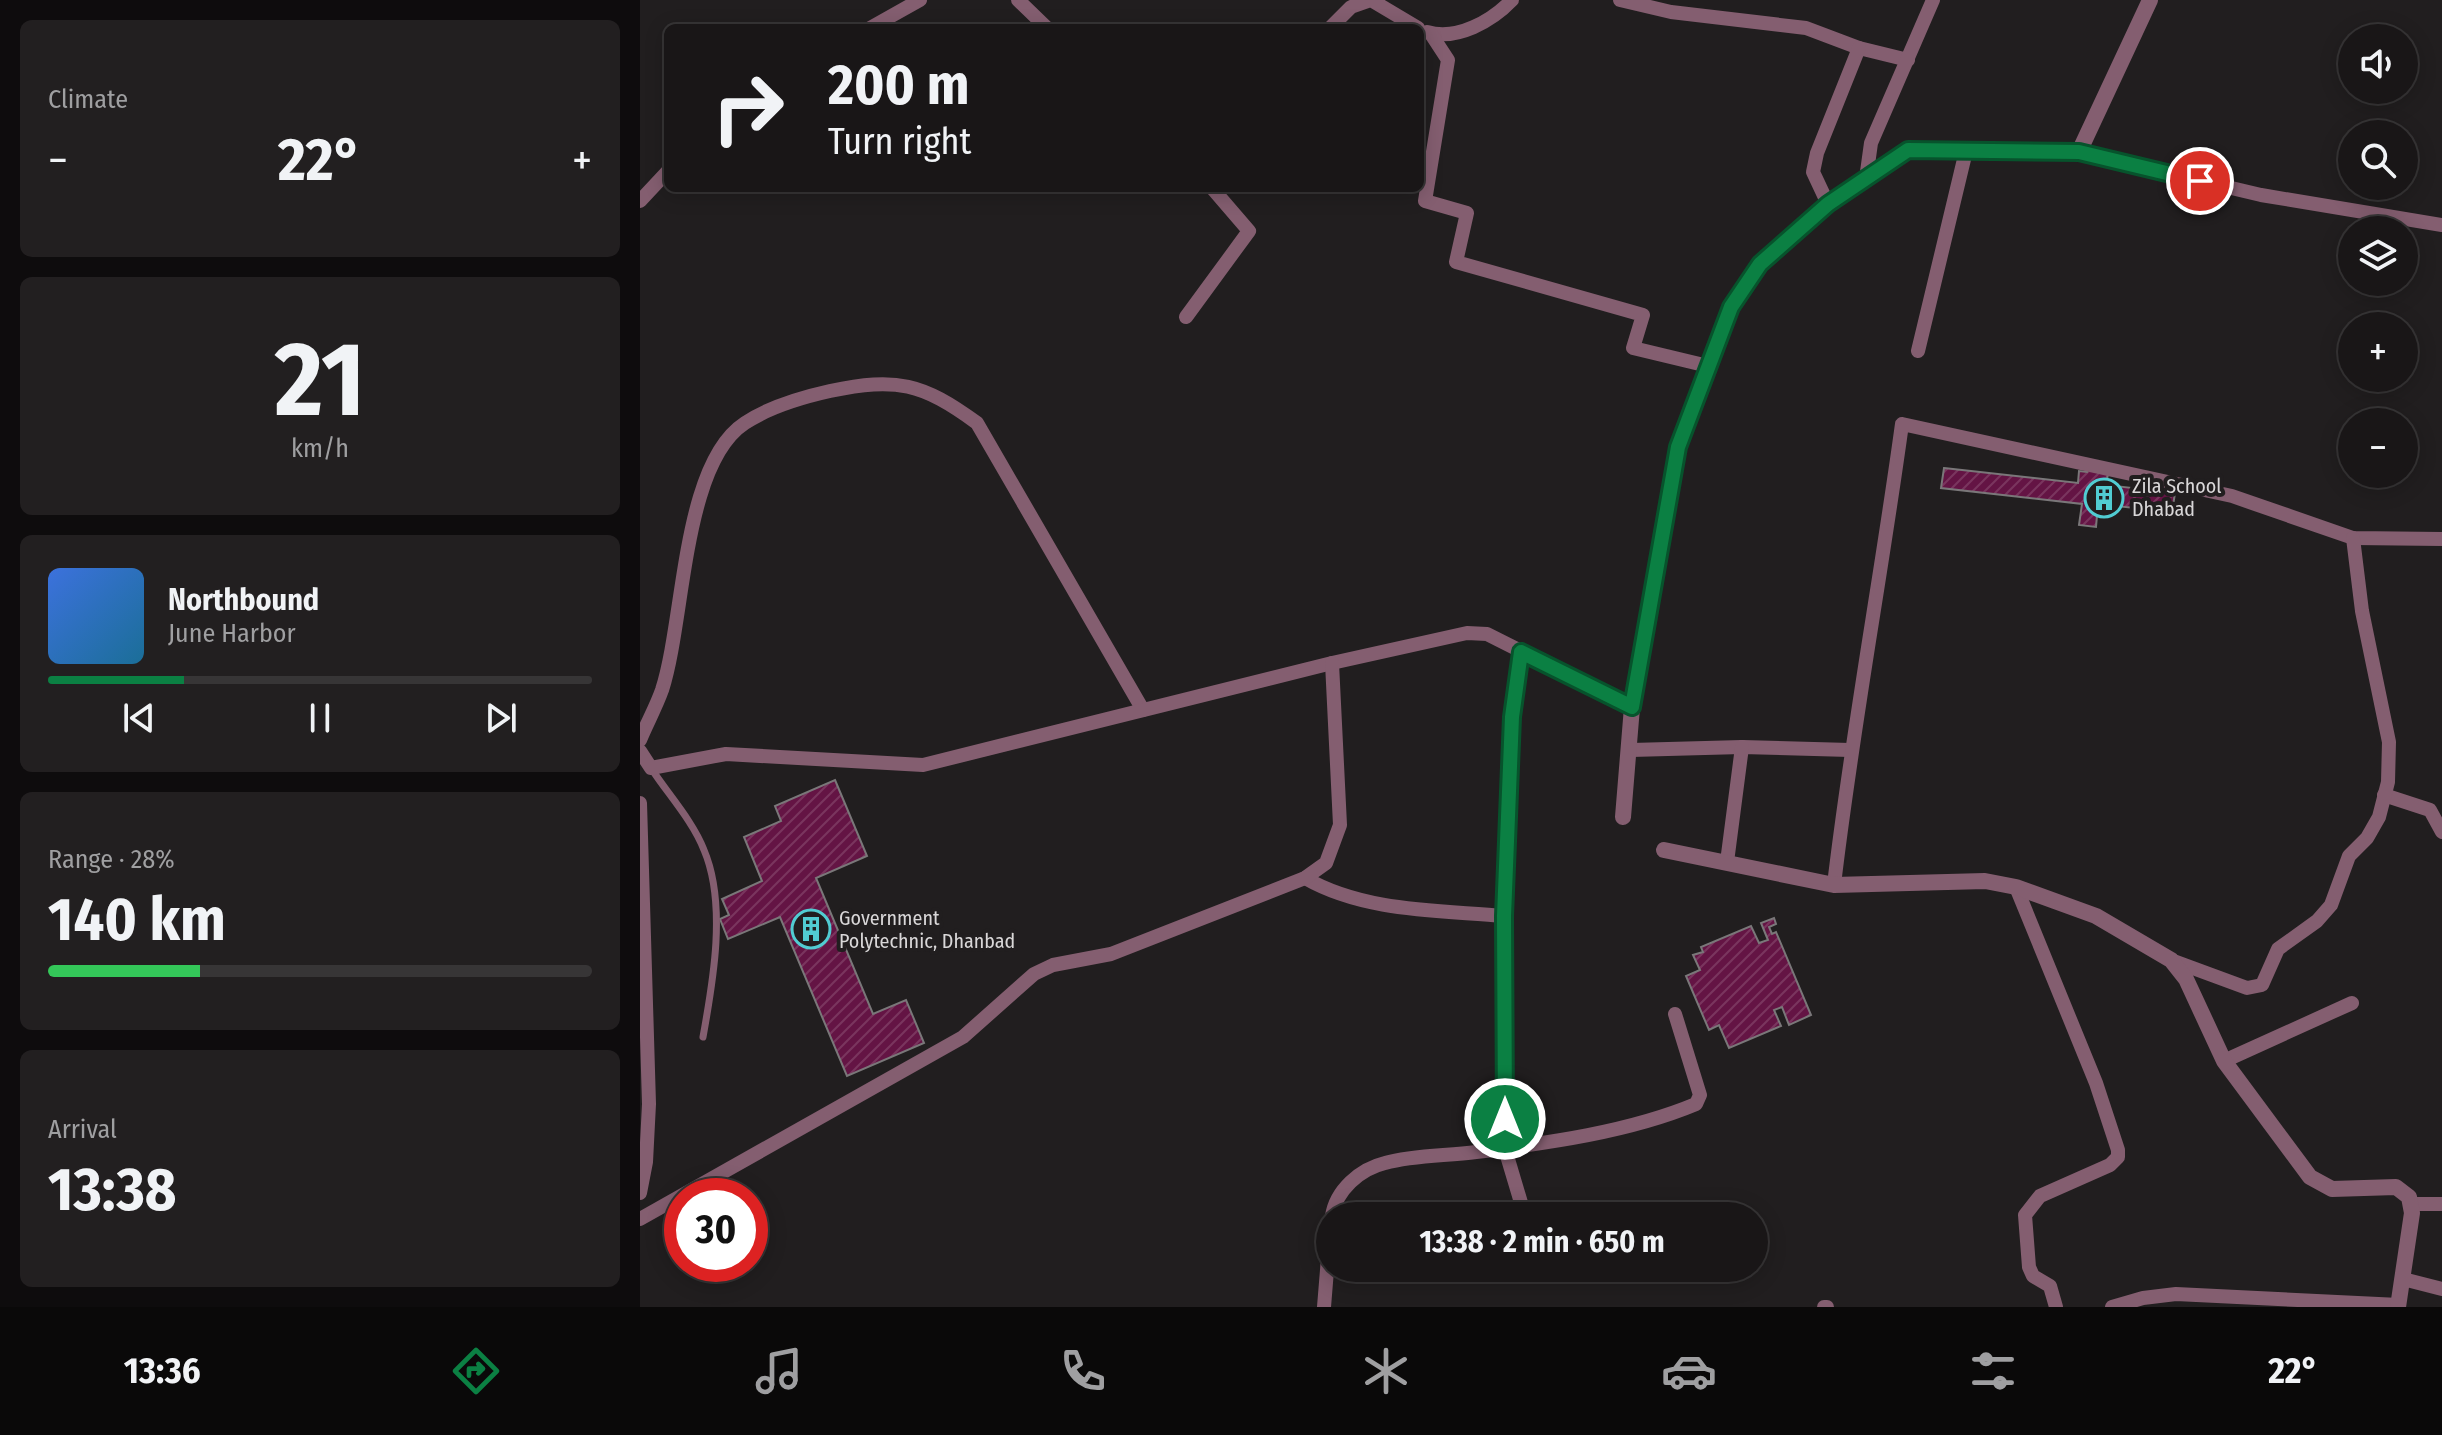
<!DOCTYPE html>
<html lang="en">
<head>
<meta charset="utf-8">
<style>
	body { margin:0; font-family:"Fira Sans Condensed",sans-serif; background:#221f20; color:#f1f3f6; height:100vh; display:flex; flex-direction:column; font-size:30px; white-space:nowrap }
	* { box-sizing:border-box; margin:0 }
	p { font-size:26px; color:#9f9fa1 }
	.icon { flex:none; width:44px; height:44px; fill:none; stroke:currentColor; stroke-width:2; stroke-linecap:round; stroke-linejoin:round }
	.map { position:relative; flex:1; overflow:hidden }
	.panel { display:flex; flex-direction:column; gap:20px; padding:20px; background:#0e0c0d; width:640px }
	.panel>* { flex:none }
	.hud { position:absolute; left:24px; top:24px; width:760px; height:168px; border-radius:12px; box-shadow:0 4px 20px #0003,0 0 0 2px #373536; background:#191617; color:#f1f3f6; overflow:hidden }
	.buttons { position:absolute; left:1698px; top:24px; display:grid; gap:16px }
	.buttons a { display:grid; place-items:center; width:80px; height:80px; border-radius:50%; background:#191617; box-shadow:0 4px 20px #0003,0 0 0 2px #373536; font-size:40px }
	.speed { position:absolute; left:24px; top:1178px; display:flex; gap:16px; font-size:40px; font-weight:700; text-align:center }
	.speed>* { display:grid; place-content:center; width:104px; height:104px; border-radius:50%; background:#191617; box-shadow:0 4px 20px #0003,0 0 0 2px #373536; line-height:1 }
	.speed .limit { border:12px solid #d22; background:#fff; color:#111 }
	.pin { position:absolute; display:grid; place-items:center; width:68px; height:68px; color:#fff; margin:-34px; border:4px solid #fff; border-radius:50%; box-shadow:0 2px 8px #0007 }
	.me { position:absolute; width:88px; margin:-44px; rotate:0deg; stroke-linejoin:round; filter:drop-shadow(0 0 6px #0008) }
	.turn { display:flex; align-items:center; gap:28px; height:168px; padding:0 32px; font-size:36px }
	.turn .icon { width:104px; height:104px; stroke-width:2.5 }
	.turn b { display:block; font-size:56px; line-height:68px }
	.big { font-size:60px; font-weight:700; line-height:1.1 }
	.panel .tile { flex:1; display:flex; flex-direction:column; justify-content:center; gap:12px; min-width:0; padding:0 28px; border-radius:12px; background:#221f20 }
	.panel .dial { align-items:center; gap:0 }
	.dial b { font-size:104px; line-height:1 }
	.song { display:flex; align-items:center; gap:24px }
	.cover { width:96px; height:96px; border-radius:12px; background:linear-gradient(135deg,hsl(220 70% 55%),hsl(200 70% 35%)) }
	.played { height:8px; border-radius:4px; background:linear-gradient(90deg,#0b8043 25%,#373536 25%) }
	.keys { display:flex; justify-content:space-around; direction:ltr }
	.heat { display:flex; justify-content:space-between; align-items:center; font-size:44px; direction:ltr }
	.charge { height:12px; border-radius:6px; background:linear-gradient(90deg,#34c759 28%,#373536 0) }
	.trip { position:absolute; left:676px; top:1202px; width:452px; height:80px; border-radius:40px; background:#191617; box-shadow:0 4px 20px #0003,0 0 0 2px #373536; font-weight:700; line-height:80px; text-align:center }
	.menu { display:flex; height:128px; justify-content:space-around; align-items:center; background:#0a0909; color:#9f9fa1 }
	.menu .icon { width:56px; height:56px }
	.menu .active { color:#0b8043 }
	.menu b { font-size:36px; color:#f1f3f6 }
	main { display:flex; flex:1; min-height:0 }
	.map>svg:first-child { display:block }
</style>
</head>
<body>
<main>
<section class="panel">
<div class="tile"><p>Climate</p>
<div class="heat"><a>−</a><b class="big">22°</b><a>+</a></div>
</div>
<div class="tile dial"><b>21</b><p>km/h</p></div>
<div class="tile">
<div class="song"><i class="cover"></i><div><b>Northbound</b><p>June Harbor</p></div></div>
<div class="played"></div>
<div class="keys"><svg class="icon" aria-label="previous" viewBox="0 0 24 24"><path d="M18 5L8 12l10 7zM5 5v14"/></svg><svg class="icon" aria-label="pause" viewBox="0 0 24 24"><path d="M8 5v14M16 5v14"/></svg><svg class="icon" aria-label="next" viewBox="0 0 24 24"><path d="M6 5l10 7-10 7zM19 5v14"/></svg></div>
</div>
<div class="tile"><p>Range · 28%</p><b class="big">140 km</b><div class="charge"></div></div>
<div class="tile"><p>Arrival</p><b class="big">13:38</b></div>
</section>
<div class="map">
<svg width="1802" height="1307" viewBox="0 0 1802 1307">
	<defs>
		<pattern id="building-hatch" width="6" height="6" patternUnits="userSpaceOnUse" patternTransform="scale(2)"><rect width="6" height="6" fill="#641444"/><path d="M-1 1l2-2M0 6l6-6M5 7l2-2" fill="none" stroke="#7a355e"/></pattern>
	</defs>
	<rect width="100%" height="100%" fill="#211e1f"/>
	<g fill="url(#building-hatch)" stroke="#7a7779" stroke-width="2">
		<path d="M1304 468 1438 483 1439 471 1447 472 1448 468 1468 474 1466 485 1535 493 1532 512 1458 504 1456 527 1439 525 1442 504 1301 488Z"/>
		<path d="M195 780 227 856 176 878 233 1014 266 1000 284 1043 207 1076 140 917 88 939 80 919 89 915 82 899 122 881 104 837 141 821 135 806Z"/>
		<path d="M1134 918 1136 924 1129 927 1132 934 1136 932 1171 1015 1149 1025 1142 1007 1134 1010 1141 1026 1089 1048 1079 1025 1069 1030 1046 976 1060 970 1053 955 1063 952 1061 947 1111 926 1119 943 1128 940 1121 923Z"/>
	</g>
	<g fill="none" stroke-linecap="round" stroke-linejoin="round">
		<path stroke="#845e70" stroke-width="7" d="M11 768C27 793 53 821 64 850 87 904 73 982 63 1037"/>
		<g stroke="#845e70" stroke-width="14">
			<path d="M378 0 407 28"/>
			<path d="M980 0 1031 12 1166 28 1219 48 1268 60"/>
			<path d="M230 28 280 0"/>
			<path d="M690 28 711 7 731 0 778 28"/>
			<path d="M787 32C817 41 852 21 872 0"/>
			<path d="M791 34 808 60 785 201 827 213 816 262 1003 315 993 348 1068 366"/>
			<path d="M1439 152 1621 195 1802 225"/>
			<path d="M1226 179 1231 143 1293 0"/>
			<path d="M0 201 28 171"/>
			<path d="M1188 204 1173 172 1177 153 1219 48"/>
			<path d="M546 317 609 231 572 188"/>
			<path d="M1278 351 1326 151"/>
			<path d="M881 652 872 717 864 916 865 1149 885 1216"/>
			<path d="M0 740C7 723 16 707 22 690 45 619 42 464 105 423 129 407 163 397 190 391 257 377 282 383 337 423L503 710"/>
			<path d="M991 750 1102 747 1210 750"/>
			<path d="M0 751 11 768 86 754 283 765 692 663 827 633 847 634 992 707"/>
			<path d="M1744 795 1790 810 1802 832"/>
			<path d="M0 803 9 1104 6 1162 0 1193"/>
			<path d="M1087 862 1102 747"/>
			<path d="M665 878C724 912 798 910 864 916"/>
			<path d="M1194 885C1212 731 1241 578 1262 424L1592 496 1713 538 1802 539"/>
			<path d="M1376 887 1456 1083 1478 1150V1157L1470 1165 1400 1196 1385 1215 1389 1267 1393 1276 1410 1286 1416 1307"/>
			<path d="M1531 960 1607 988 1622 985 1638 949 1677 921 1691 905 1709 856 1727 838 1739 817 1748 782 1749 742 1722 611 1713 538"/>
			<path d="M1584 1061 1712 1003"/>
			<path d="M1772 1204H1802"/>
			<path d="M692 1216C696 1190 720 1169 745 1163 774 1155 807 1156 836 1152 908 1143 989 1132 1056 1104L1060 1095 1035 1014"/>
			<path d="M0 1219 323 1037 394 974 413 965 471 954 665 878 686 863 700 825 692 663"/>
			<path d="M1763 1279 1802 1289"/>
			<path d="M684 1307 690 1233"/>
			<path d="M1184 1307H1187"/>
			<path d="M1472 1307 1503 1298 1536 1294 1759 1305"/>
		</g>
		<g stroke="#845e70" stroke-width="16">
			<path d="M983 817 992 707 1038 447 1091 307 1120 264 1188 204 1268 150 1439 152 1510 0"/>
			<path d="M1024 850 1194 885 1345 881 1376 887 1456 916 1531 960 1546 979 1584 1061 1670 1177 1692 1189 1756 1187 1769 1197 1772 1213 1758 1307"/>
		</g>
	</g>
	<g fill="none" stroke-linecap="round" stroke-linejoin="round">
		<g stroke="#07532c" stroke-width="20">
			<path id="route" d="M865 1119 864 916 872 717 881 652 992 707 1038 447 1091 307 1120 264 1188 204 1268 150 1439 152 1560 181"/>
		</g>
		<use href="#route" stroke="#0b8043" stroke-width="14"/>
	</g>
	<defs>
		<g id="building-ring" transform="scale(2)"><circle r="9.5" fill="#211e1f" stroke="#51ccd2" stroke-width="1.5"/><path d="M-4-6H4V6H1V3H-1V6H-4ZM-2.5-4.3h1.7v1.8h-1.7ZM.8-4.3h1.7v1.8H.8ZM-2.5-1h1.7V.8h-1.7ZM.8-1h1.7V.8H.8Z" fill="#51ccd2"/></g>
	</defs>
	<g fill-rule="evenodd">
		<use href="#building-ring" x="1464" y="498"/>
		<use href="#building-ring" x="171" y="929"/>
	</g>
	<g text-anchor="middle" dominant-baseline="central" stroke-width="8" stroke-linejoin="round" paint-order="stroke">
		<g font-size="20" fill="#d9d7d8" stroke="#211e1f" text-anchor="start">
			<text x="1492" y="486">Zila School<tspan x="1492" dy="23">Dhabad</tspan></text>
			<text x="199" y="918">Government<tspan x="199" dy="23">Polytechnic, Dhanbad</tspan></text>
		</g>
	</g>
</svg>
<div class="buttons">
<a><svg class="icon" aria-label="sound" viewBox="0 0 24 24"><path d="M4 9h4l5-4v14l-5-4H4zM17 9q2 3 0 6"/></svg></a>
<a><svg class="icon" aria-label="search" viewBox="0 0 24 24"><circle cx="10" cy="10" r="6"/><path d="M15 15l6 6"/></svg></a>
<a><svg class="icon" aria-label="layers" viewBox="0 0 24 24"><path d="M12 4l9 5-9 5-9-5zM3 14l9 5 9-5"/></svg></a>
<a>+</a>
<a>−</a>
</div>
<div class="speed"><div class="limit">30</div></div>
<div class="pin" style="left:1560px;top:181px;background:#d93025"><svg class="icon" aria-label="arrive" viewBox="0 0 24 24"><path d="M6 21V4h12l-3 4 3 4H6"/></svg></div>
<svg class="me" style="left:865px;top:1119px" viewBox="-20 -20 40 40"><circle r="17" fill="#0b8043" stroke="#fff" stroke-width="3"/><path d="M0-11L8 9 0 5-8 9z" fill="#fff"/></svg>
<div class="trip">13:38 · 2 min · 650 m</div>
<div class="hud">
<div class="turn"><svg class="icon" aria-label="right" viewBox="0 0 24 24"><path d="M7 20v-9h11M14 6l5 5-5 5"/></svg><div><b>200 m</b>Turn right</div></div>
</div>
</div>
</main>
<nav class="menu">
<b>13:36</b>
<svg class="icon active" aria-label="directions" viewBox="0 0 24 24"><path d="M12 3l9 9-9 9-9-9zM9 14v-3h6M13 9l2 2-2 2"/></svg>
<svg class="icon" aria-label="music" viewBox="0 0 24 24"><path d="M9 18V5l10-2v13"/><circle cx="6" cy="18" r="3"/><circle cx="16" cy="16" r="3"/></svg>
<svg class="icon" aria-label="phone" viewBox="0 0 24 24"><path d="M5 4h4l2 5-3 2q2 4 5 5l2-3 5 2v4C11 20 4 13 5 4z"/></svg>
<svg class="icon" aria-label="climate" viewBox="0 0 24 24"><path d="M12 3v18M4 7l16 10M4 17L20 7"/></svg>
<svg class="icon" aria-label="car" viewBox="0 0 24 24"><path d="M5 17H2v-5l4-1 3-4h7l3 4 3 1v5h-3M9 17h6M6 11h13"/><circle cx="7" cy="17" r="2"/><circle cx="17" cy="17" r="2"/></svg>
<svg class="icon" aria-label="filters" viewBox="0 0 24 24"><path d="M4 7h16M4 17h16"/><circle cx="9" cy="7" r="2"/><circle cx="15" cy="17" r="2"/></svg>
<b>22°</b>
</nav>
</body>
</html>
